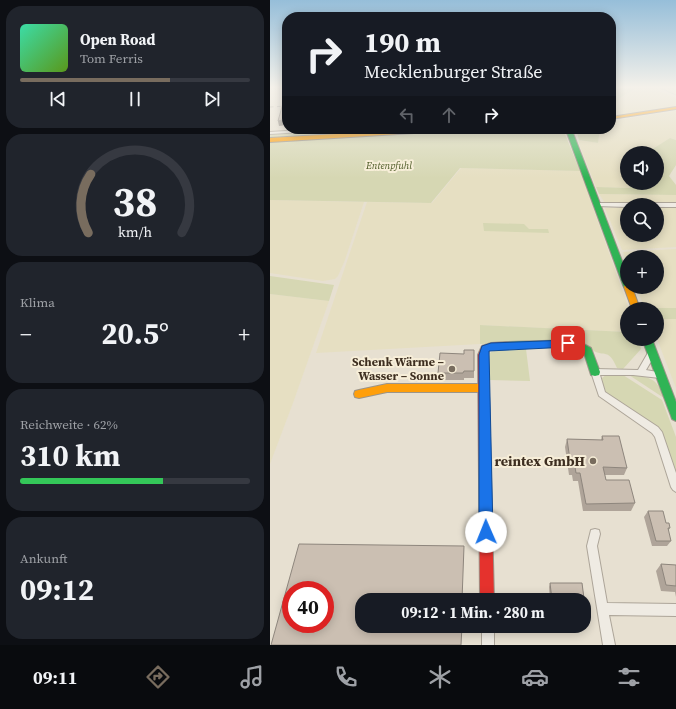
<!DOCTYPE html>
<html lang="de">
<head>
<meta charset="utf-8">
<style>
	body { margin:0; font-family:"Source Serif 4",serif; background:#20242c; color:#f1f3f6; height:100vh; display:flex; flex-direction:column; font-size:15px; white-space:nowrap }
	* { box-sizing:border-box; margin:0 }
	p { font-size:13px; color:#9ea1a6 }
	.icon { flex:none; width:22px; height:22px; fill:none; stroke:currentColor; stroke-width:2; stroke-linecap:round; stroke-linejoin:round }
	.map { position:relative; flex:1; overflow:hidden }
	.panel { display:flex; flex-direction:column; gap:6px; padding:6px; background:#0d0f14; width:270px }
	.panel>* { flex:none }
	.guide { position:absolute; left:12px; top:12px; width:334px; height:122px; border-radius:16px; box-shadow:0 2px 10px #0003; background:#171b24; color:#f1f3f6; overflow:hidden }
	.controls { position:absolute; left:350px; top:146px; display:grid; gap:8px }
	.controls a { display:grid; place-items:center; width:44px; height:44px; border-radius:50%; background:#171b24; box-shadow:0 2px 10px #0003; font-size:20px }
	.speed { position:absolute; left:12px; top:581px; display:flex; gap:8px; font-size:20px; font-weight:700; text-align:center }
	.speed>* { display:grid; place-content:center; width:52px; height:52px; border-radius:50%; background:#171b24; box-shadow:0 2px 10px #0003; line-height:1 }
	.speed .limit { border:6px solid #d22; background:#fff; color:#111 }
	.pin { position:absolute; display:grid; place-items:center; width:34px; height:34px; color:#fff; margin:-17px; border-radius:8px; box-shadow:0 2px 6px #0006 }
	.me { position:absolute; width:44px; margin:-22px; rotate:359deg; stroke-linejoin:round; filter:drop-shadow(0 0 3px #0008) }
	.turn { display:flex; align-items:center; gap:14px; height:84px; padding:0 16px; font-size:18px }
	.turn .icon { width:52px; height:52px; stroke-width:2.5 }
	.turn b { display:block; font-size:28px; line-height:34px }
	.lanes { display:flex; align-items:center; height:38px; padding:0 16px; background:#0003; justify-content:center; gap:20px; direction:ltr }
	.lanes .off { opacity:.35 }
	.big { font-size:30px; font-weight:700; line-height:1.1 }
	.panel .widget { flex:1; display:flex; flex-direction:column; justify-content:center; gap:6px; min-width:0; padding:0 14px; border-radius:16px; background:#20242c }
	.panel .dial { align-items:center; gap:0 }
	.dial svg { height:104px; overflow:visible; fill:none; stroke:#363941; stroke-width:7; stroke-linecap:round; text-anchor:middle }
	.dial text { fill:#f1f3f6; stroke:none }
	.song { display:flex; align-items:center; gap:12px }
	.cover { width:48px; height:48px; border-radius:6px; background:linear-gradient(135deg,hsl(160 70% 55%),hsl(90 70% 35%)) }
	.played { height:4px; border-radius:2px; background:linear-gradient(90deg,#786c5e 65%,#363941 65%) }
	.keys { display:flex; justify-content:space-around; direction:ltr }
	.heat { display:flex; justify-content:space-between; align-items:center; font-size:22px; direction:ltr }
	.charge { height:6px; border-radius:3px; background:linear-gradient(90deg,#34c759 62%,#363941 0) }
	.trip { position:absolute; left:85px; top:593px; width:236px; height:40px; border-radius:16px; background:#171b24; box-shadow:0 2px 10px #0003; font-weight:700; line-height:40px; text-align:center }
	.menu { display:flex; height:64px; justify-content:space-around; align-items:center; background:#090b0e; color:#9ea1a6 }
	.menu .icon { width:28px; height:28px }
	.menu .active { color:#786c5e }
	.menu b { font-size:18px; color:#f1f3f6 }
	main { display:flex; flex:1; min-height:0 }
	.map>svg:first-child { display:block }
</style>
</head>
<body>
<main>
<section class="panel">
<div class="widget">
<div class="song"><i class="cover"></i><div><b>Open Road</b><p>Tom Ferris</p></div></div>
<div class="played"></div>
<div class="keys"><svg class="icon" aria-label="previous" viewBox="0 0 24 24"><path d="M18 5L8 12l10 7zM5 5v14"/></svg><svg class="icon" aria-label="pause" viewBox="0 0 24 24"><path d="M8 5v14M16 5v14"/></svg><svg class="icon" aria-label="next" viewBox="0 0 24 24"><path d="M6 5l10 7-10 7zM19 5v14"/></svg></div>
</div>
<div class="widget dial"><svg viewBox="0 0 100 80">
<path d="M14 69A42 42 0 1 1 86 69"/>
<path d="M14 69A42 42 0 0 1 16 24" stroke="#786c5e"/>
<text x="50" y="56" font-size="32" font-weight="700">38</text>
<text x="50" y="72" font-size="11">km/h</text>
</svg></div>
<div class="widget"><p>Klima</p>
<div class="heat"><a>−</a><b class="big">20.5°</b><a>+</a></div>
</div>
<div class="widget"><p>Reichweite · 62%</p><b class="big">310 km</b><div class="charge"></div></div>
<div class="widget"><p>Ankunft</p><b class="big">09:12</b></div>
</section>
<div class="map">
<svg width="406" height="645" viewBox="0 0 406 645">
	<rect width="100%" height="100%" fill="#e7e0d1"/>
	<g fill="#e6dfc2">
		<path d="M366 88H382L406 98V107L366 114 341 116V110L350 98Z"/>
		<path d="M406 111V140L400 138 381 150 380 153H357V183L360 188 326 187 309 144V140L328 143 330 129H341V121Z"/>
		<path d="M191 168 310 171 359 309H357V332L210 325V344L46 353 97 202 162 203Z"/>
		<path d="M329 194 406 195V204L335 203Z"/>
		<path d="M0 200 94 202 75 260 68 276 65 279 53 281 0 273Z"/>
		<path d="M387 205 406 206V247L352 250 335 208H357V235H387Z"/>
		<path d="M406 249V388L387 339V309H375L366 287H387V257H357V263L353 252Z"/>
		<path d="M0 294 59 301 23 403 0 464Z"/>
	</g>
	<g fill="#d6d7b3">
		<path d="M341 88H366L350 98 341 110Z"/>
		<path d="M89 129H293L310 171 190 168 161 203 0 200V134Z"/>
		<path d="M306 129H330L328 143 309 140Z"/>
		<path d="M400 138 406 140V165L399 176 406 185V195L329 194 326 187 360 188 358 183H387V181H390L387 173V153H380L381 150Z"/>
		<path d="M213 223 254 224 259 229H278L279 233 214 231Z"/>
		<path d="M0 276 64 285 59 301 0 294Z"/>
		<path d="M374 308H406V319H387V309H375Z"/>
		<path d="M210 325 357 332V339H369L371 349 353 369 347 368C338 347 335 358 322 350 314 344 313 343 302 341L210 344Z"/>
		<path d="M256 349 260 381 219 380 218 357 221 352 228 350Z"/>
		<path d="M336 375H353L392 400 406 437V472L393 434 383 424 336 393 333 390 332 378Z"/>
		<path d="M359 375C379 377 387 377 394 398Z"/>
	</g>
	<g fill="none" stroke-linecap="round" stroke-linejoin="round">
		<path stroke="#bcccc2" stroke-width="1" d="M390 88 406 95"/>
		<g stroke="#ada599" stroke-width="2">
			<g id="street">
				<path d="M46 129H67L65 130 0 134V132Z"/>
				<path d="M328 203H406V207H387V205H357V207L326 206 325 205Z"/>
				<path d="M382 350 385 351 386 353 376 370 393 373 394 375 393 377 390 378 363 375H330L335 392 388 427 392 432 406 473V492L403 490 401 487 385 437 382 433 329 396 321 372 322 370 325 369 368 370 379 351Z"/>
				<path d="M325 529 329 530 330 534 327 546 337 603 406 604V616L339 615 345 645H333L317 546 321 530Z"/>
				<rect x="212" y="626" width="12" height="19"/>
			</g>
		</g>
		<g stroke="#9c958a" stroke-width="2">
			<g id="fast">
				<path d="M294 129H300L303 133 357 274V287H359H354L353 285 297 133Z"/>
				<path d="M372 339H382L406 402V421L402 419 401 416Z"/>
				<path d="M306 340 321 348 330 372 329 375 325 376 321 375 314 353 304 346 236 348 233 347 231 345 233 343 236 342Z"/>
			</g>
		</g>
		<g stroke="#9c958a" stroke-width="2">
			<g id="slow">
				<path d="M406 107V109L341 119V117Z"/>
				<path d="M152 129H179L176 131 0 142V138Z"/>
				<path d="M355 285H357V287H362L370 309H362L354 287Z"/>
				<path d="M117 384H214L218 385 219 388 218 391 214 392H117L89 398 85 397 84 394 85 391 89 390Z"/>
			</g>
		</g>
		<g stroke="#9c958a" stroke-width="2">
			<path id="jam" d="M236 342 239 343 241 345 239 347 219 350 218 355 224 600H210L208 355 212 346 221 343Z"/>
		</g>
		<use href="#street" fill="#efebe3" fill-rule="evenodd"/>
		<use href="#fast" fill="#30b455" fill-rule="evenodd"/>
		<use href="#slow" fill="#ff9f0a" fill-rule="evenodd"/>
		<use href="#jam" fill="#e5322d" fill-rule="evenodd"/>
		<path stroke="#afaaa2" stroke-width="1" stroke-dasharray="3.5 3.5" stroke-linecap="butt" d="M0 107 17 106"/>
	</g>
	<g fill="#afa499">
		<path d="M204 350V378H194V380H169L168 373 194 354Z"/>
		<path d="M332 436 357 468 354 475H335L336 480 365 503 361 511H313L308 481H303L302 475H299L295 447 297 439 331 440Z"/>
		<path d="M378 511 396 523 400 528 398 531 401 541 397 546H382L374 517Z"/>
		<path d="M391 564 406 565V597L405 592 391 591 386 571Z"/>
		<path d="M280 583H312L316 614 314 617V600H280L279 587Z"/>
	</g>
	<path fill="#8e867d" d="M17 119V125L9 126 8 121Z"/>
	<g fill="#cbbfb2" stroke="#8e867d" fill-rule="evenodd">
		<path d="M17 102V119L8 121 13 103Z"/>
		<path d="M194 350H204V371H194L193 373H168L170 353 194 354Z"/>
		<path d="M332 436H349L357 468 333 467 336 480H359L365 503 316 504 310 473H306L305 467H301L297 439 333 440Z"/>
		<path d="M378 511H393L396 523H399L400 528H398L401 541H386Z"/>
		<path d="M29 544 194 546 192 600H92V626H192L191 645H1ZM21 590H55V624H21Z"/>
		<path d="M391 564 406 565V586L396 585Z"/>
		<path d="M280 583H312L316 614H314V600H282Z"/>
	</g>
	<linearGradient id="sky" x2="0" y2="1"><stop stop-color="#96bed9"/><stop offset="0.49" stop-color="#f4f1ea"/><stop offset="1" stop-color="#f4f1ea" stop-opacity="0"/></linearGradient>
	<rect width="406" height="178" fill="url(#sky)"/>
	<path fill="#1a73e8" stroke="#114b97" d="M298 340 303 343 298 347 219 351 223 532 221 537 216 539 211 537 209 532V355L212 346 221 343Z"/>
	<g fill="#786c5e" stroke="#f7eed8" stroke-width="1.5">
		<circle cx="182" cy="369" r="4"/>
		<circle cx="323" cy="461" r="4"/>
	</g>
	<g text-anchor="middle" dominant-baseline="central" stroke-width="4" stroke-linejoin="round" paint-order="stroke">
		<g font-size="10" font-style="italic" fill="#4d5a26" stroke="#f7eed8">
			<text x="119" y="165">Entenpfuhl</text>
		</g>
		<g font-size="12" font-weight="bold" fill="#3d2e20" stroke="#f7eed8" text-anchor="end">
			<text x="174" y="362">Schenk Wärme –<tspan x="174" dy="14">Wasser – Sonne</tspan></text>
		</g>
		<g font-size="14" font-weight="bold" fill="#3d2e20" stroke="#f7eed8" text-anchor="end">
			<text x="315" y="461">reintex GmbH</text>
		</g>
	</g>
</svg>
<div class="controls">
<a><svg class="icon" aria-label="sound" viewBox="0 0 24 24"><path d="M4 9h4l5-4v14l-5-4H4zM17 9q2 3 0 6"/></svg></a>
<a><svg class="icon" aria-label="search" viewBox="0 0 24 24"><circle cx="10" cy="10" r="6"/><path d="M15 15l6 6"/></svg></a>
<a>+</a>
<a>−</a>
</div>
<div class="speed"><div class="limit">40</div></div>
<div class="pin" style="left:298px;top:343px;background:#d93025"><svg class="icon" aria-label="arrive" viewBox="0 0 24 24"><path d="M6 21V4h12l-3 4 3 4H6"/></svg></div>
<svg class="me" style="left:216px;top:532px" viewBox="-20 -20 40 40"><circle r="19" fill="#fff"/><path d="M0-13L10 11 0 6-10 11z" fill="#1a73e8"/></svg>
<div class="trip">09:12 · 1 Min. · 280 m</div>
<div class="guide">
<div class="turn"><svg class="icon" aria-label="right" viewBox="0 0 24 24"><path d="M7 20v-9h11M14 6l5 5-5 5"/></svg><div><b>190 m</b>Mecklenburger Straße</div></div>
<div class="lanes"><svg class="icon off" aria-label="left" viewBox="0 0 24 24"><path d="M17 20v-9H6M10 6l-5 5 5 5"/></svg><svg class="icon off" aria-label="ahead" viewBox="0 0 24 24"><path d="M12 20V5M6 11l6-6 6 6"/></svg><svg class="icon" aria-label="right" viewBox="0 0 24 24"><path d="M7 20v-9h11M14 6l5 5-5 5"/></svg></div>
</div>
</div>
</main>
<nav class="menu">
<b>09:11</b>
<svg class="icon active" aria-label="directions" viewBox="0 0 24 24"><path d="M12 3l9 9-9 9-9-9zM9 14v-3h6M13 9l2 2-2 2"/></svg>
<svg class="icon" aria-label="music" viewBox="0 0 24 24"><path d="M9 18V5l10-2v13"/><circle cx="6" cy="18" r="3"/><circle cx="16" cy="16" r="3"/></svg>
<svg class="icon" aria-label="phone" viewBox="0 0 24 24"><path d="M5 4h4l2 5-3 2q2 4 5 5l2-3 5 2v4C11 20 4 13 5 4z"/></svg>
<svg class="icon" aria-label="climate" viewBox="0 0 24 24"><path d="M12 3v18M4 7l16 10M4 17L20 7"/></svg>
<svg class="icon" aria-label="car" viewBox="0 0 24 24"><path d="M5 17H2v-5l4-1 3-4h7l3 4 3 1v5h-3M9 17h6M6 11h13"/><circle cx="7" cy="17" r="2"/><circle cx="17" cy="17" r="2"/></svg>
<svg class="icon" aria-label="filters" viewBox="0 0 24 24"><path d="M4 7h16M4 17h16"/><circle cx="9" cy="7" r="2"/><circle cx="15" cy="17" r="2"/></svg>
</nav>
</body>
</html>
